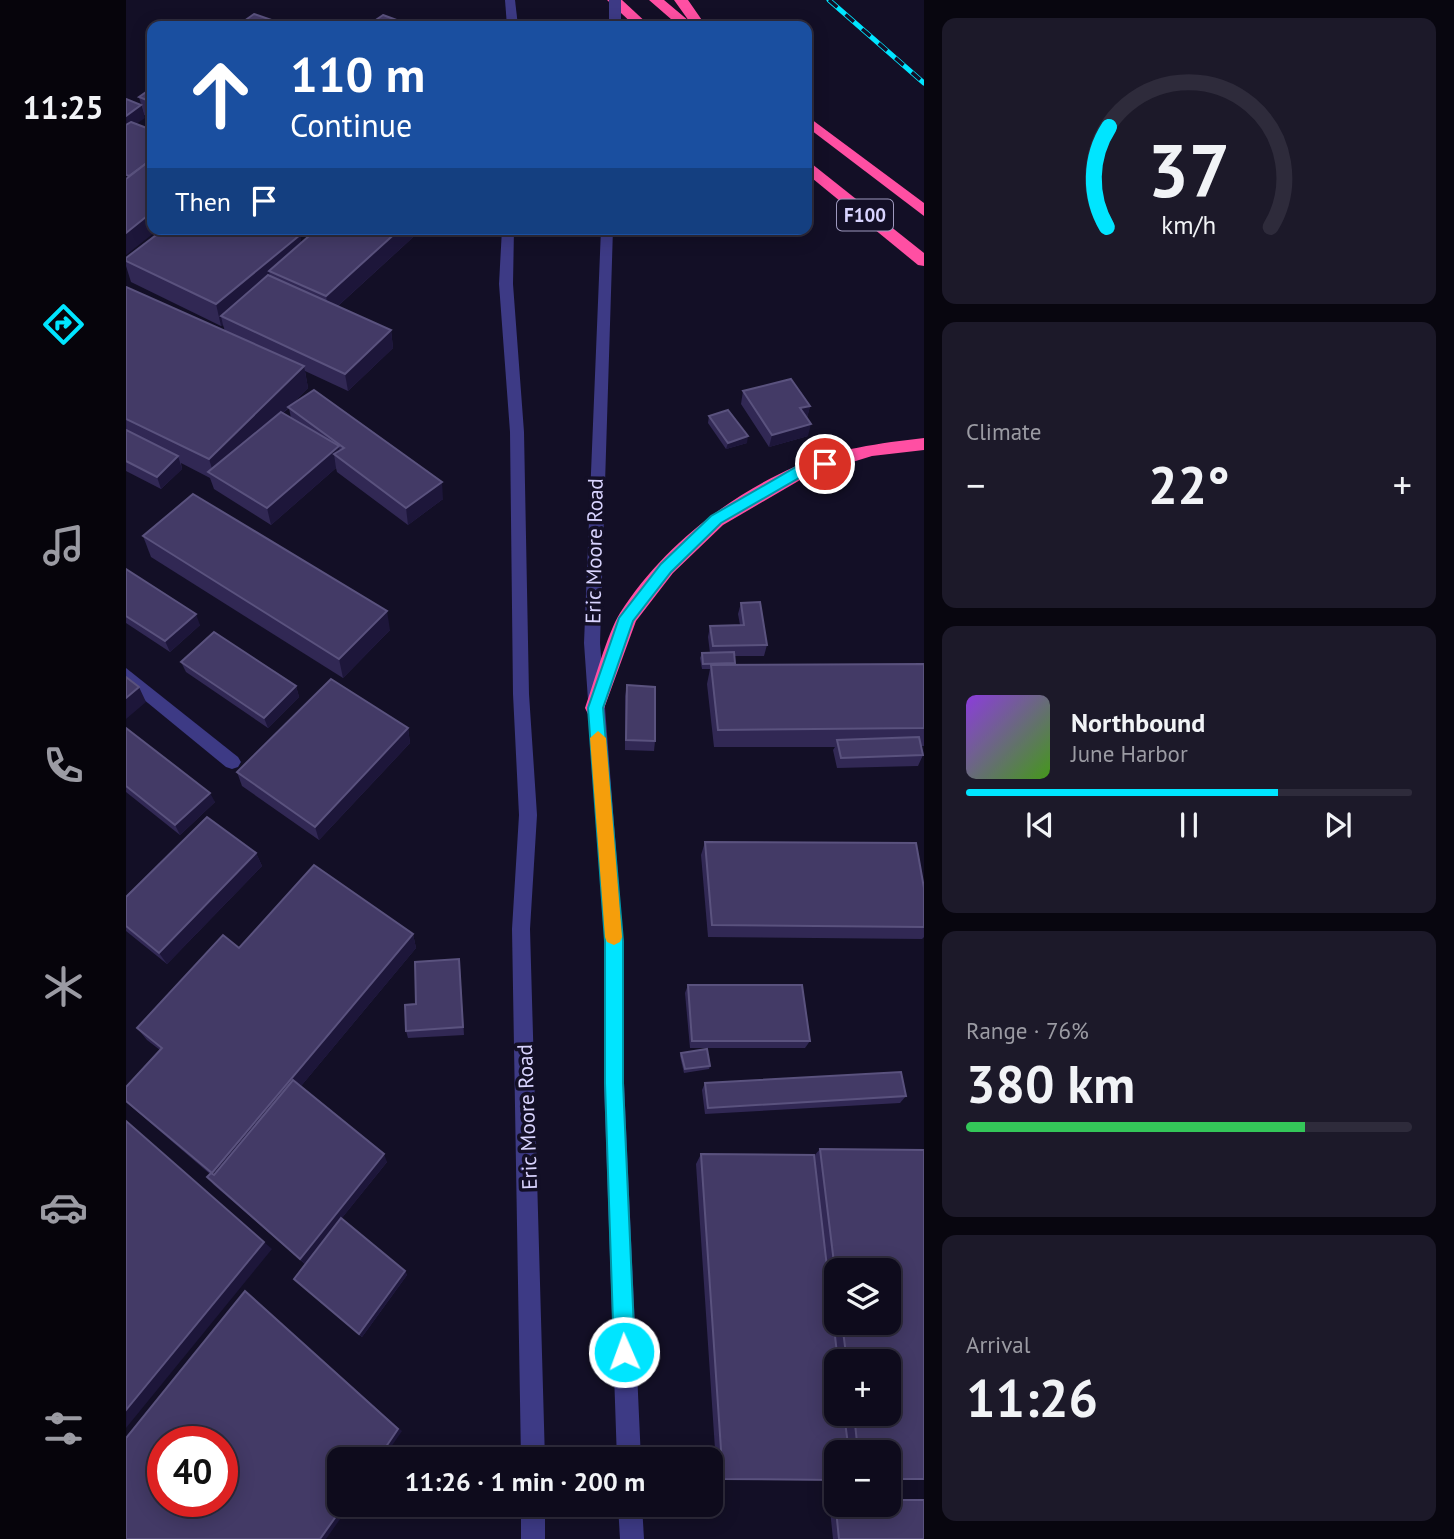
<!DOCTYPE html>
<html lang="en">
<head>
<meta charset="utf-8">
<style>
	body { margin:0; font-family:"PT Sans",sans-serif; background:#1c1929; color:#f1f3f6; height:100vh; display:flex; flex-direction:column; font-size:26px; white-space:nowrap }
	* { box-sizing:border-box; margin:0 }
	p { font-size:23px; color:#9b9ba3 }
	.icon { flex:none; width:38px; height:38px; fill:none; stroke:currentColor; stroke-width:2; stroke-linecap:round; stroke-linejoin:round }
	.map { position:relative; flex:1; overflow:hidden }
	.side { display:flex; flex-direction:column; gap:18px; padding:18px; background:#08060f; width:530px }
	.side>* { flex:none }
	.top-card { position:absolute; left:21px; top:21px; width:665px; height:214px; border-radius:14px; box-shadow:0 4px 18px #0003,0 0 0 2px #2e2b3b; background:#1a4fa0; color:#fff; overflow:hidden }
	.tools { position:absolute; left:698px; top:1258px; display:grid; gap:14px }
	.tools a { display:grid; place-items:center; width:77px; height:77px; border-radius:14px; background:#0e0b1c; box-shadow:0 4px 18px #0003,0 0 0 2px #2e2b3b; font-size:35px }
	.speed { position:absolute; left:21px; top:1426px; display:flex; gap:14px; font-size:35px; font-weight:700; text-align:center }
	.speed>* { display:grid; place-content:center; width:91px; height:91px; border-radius:50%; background:#0e0b1c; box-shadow:0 4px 18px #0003,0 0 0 2px #2e2b3b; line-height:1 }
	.speed .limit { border:10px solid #d22; background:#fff; color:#111 }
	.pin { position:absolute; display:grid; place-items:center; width:60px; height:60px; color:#fff; margin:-30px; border:4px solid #fff; border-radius:50%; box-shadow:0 2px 7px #0007 }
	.me { position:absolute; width:77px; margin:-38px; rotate:358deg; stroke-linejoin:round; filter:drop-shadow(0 0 5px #0008) }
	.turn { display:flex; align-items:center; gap:24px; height:147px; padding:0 28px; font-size:32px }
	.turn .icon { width:91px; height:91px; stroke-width:2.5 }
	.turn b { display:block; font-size:49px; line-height:60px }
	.then { display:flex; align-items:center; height:66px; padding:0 28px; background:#0003; gap:14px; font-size:26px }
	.big { font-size:52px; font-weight:700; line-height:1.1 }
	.side .widget { flex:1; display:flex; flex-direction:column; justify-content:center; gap:10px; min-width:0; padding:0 24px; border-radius:14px; background:#1c1929 }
	.side .dial { align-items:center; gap:0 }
	.dial svg { height:182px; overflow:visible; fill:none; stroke:#2e2b3b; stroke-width:7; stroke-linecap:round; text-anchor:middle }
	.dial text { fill:#f1f3f6; stroke:none }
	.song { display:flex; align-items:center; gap:21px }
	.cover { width:84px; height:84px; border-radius:10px; background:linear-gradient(135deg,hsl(270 70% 55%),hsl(100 70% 35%)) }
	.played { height:7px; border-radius:4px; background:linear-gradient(90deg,#00e5ff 70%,#2e2b3b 70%) }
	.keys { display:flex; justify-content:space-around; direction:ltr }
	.heat { display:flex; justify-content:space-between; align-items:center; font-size:38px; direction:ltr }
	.charge { height:10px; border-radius:5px; background:linear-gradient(90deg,#34c759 76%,#2e2b3b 0) }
	.trip { position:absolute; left:201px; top:1447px; width:396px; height:70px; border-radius:14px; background:#0e0b1c; box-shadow:0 4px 18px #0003,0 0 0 2px #2e2b3b; font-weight:700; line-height:70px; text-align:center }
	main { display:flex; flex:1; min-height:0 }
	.dock { display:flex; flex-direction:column; width:126px; justify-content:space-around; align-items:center; background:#06040b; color:#9b9ba3 }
	.dock .icon { width:49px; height:49px }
	.dock .on { color:#00e5ff }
	.dock b { font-size:32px; color:#f1f3f6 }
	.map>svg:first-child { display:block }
</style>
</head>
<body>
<main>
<nav class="dock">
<b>11:25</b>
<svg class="icon on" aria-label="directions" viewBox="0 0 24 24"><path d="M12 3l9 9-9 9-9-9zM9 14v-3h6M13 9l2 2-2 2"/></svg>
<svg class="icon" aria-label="music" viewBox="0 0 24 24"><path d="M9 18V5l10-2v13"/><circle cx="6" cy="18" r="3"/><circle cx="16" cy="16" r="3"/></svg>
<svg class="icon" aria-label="phone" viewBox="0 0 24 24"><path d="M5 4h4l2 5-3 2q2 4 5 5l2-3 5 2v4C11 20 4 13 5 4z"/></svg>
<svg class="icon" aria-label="climate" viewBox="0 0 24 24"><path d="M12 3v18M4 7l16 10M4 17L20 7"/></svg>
<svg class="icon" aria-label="car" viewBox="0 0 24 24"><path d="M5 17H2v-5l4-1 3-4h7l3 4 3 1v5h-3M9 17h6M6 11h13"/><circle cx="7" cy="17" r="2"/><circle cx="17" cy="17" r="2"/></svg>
<svg class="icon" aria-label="filters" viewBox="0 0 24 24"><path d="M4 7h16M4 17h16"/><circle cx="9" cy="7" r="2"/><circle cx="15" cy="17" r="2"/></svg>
</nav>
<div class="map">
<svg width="798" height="1539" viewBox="0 0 798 1539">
	<rect width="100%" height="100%" fill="#130f26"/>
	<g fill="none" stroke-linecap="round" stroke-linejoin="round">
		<g fill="#3d3a85" fill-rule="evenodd">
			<path d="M379 0H389L392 26H381Z"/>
			<path d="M376 229H388L387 284 398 432 403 694 411 815 404 929 419 1460H395L386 929 393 815 387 694 384 432 373 284Z"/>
			<path d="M475 229H487L474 643 497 941 498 1083 515 1460H491L478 1083 479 941 458 643Z"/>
			<path d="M0 668 112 757 115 762 112 767 106 769 100 767 0 685Z"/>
			<rect x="395" y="1505" width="24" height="34"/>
			<path d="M492 1505H516L518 1539H494Z"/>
		</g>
		<g fill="#ff4fa3" fill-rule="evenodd">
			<path d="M481 0H496L524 26H509Z"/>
			<path d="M523 0H538L563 21 548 0H562L580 26H553Z"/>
			<path d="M681 116 798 203V216L681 127Z"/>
			<path d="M681 163 686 164 798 253V266L792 265 681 174Z"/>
			<path d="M798 438V450L746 456 681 476 597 525 547 573 510 621 476 714 469 716 462 714 459 708C468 683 481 634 494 613 535 549 599 498 668 467 708 449 755 443 798 438Z"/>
		</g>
		<g stroke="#00e5ff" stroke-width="5">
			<path id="rail" d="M703 0 798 83"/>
		</g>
		<use href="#rail" stroke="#130f26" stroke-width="3.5" stroke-dasharray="11" stroke-linecap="butt"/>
		<path stroke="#3d3a85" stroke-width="12" d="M489 0V26"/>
	</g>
	<g fill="#312854" fill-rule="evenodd">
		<path d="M26 88V119L18 115 13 97Z"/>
		<path d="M163 229H296L212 306 265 330 267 348 222 391 179 371 182 388 165 405 317 499 282 525 211 472 210 468 145 525 88 489 84 478 55 463 56 469 35 489 0 471V287L99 331 97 325 95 326 5 282 0 266V258ZM174 236 181 237 175 243ZM163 408 165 418 157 413Z"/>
		<path d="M617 391 684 406 681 418 682 436 643 447 615 404Z"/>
		<path d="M583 416 621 443 600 449 582 423Z"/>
		<path d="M17 536 264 630 217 678 25 557Z"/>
		<path d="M0 569 74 625 44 652 0 623Z"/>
		<path d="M615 603 641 645 638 656H608L609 665 798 664V746H795L797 755 792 766 711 768 707 750 709 747H588L581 684 584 669H576L574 658 576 653H584L582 637 584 626 614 625 612 614Z"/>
		<path d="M55 662 170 686 173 697 142 728 60 672Z"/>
		<path d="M501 685 529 741 528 751 499 750V696Z"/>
		<path d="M0 728 89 802 54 835 0 792Z"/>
		<path d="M282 728 284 743 193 840 116 786 111 772Z"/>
		<path d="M579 842 798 888V937L796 939 582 937 575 855Z"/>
		<path d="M130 853 136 866 41 964 0 931V897Z"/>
		<path d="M287 934 290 948 175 1086 261 1162 215 1219 279 1271 281 1275 236 1337 168 1279 179 1264 88 1185 81 1177 84 1174 0 1102V1087L34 1050 21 1040 11 1028 113 948Z"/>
		<path d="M334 968 338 1035 282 1038 280 1031 290 1004Z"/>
		<path d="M562 985 684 1041 679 1048H564L559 993Z"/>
		<path d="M555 1053 584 1066 583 1069 558 1073 554 1056Z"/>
		<path d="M579 1083 780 1096 774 1103 579 1114 576 1090Z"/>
		<path d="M694 1149 798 1150V1479L763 1480V1452H710V1480L591 1479 570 1164 575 1154 688 1156ZM710 1270 763 1323H710ZM710 1362H763V1414H710Z"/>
		<path d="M703 1500H710L798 1539H707Z"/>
	</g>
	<g fill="#1d163a">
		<path d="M15 105 19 118 0 131V116Z"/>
		<path d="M26 212V229H33L0 255V233Z"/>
		<path d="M179 229H199L181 237Z"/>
		<path d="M274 229H296L203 314 200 296Z"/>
		<path d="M174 235 178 257 143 271 146 284 95 316 97 325 95 326 90 304Z"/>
		<path d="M265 330 267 348 222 391 219 374Z"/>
		<path d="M178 366 182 388 92 478 88 475 83 459Z"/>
		<path d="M684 406 681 418 674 408Z"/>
		<path d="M685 424 682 436 643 447 646 435Z"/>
		<path d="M622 436 621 443 600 449 602 443Z"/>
		<path d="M213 446 215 460 208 454 210 468 145 525 141 508Z"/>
		<path d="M52 456 56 469 35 489 31 477Z"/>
		<path d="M316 482 317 499 282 525 280 508Z"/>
		<path d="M261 611 264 630 217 678 213 659Z"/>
		<path d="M70 614 74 625 44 652 39 641Z"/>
		<path d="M170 686 173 697 142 728 138 718Z"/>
		<path d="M13 687 20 702 0 719V698Z"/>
		<path d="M282 728 284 743 193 840 189 827Z"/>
		<path d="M84 793 89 802 54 835 49 825Z"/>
		<path d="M130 853 136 866 41 964 33 953Z"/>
		<path d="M287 934 290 948 95 1182 86 1173Z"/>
		<path d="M258 1154 261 1162 179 1264 174 1259Z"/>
		<path d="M138 1242 146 1249 0 1428V1410Z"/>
		<path d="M279 1271 281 1275 236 1337 233 1334Z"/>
		<path d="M119 1291 276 1431 256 1460H251Z"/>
		<path d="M218 1505H224L200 1539H194Z"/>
	</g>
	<g fill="#433a66" stroke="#5a527e" stroke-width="2" fill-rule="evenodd">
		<path d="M128 14 163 26H111Z"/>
		<path d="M257 15 287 26H241Z"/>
		<path d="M26 88V102L13 97Z"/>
		<path d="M0 99 15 105 0 116Z"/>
		<path d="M5 122 26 130V159L3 176 0 175V125Z"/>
		<path d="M26 159V212L0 233V179Z"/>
		<path d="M38 229H162L174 235 90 304 0 261V258Z"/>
		<path d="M191 229H274L200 296 143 271Z"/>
		<path d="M142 275 265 330 219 374 95 316Z"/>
		<path d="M0 287 178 366 83 459 0 419Z"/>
		<path d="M665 379 684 406 674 408 685 424 646 435 617 391Z"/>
		<path d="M188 390 316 482 280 508 208 454 218 448 162 407Z"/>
		<path d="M602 410 622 436 602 443 583 416Z"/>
		<path d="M155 412 213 446 141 508 82 472Z"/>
		<path d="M0 430 52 456 31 477 0 461Z"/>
		<path d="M67 494 261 611 213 659 17 536Z"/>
		<path d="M0 569 70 614 39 641 0 616Z"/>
		<path d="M634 602 641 645 587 646 584 626 618 625 615 603Z"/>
		<path d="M88 632 170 686 138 718 55 662Z"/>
		<path d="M608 652 609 663 577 664 576 653Z"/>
		<path d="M798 664V728L592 730 585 665Z"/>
		<path d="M0 677 13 687 0 698Z"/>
		<path d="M205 679 282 728 189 827 111 772Z"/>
		<path d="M501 685 529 687V741L500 740Z"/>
		<path d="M0 728 84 793 49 825 0 786Z"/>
		<path d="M793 737 797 755 715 758 711 740Z"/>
		<path d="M81 817 130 853 33 953 0 926V897Z"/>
		<path d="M579 842 790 843 798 888V927L586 925Z"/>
		<path d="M188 865 287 934 86 1173 0 1101V1087L36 1048 11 1028 97 935 113 948Z"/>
		<path d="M333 959 337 1027 280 1031 279 1005 290 1004 289 962Z"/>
		<path d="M562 985H676L684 1041H566Z"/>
		<path d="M581 1049 584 1066 559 1069 555 1053Z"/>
		<path d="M775 1072 780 1096 582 1108 579 1083Z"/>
		<path d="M167 1080 258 1154 174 1259 81 1177 85 1173 88 1175Z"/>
		<path d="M0 1121 138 1242 0 1410Z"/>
		<path d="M694 1149 798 1150V1479H763V1452H732L728 1414H763V1362H721L716 1323H763V1270H710V1279Z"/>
		<path d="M575 1154 688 1155 712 1362H710V1414H718L723 1452H710V1480L597 1479Z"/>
		<path d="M215 1218 279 1271 233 1334 168 1279Z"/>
		<path d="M119 1291 272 1429 251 1460H214V1505H218L194 1539H0V1438ZM37 1442H96V1502H37Z"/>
		<path d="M709 1500H710V1505H763V1500H798V1539H713Z"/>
	</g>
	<path fill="#00e5ff" stroke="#0095a6" stroke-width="2" d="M699 459 703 460V467L680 474 595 523 545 572 507 621 477 708 497 941V1083L509 1352 506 1359 498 1362 491 1359 488 1352 479 1083V941L462 708 493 618 535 564 585 516 670 467Z"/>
	<path fill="#f59e0b" d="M472 731 480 738 496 937 494 942 488 945 481 942 479 937 464 738Z"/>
	<g text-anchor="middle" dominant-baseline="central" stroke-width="7" stroke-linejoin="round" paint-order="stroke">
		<rect fill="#130f26" stroke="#9e99be" stroke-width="2" x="711" y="199.5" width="56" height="31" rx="5"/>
		<g font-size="19" font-weight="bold" fill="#d9d4ff">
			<text x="739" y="215">F100</text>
		</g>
		<g font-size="21" fill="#d9d4ff" stroke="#130f26">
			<text transform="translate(468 551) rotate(-89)">Eric Moore Road</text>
			<text transform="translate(401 1117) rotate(-92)">Eric Moore Road</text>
		</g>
	</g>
</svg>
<div class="tools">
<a><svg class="icon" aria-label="layers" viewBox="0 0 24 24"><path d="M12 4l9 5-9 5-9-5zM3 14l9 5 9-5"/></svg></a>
<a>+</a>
<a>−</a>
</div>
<div class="speed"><div class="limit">40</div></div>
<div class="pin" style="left:699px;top:464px;background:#d93025"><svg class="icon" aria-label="arrive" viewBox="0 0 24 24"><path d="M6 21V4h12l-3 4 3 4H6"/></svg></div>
<svg class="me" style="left:498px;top:1352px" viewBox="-20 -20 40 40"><circle r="17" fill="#00e5ff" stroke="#fff" stroke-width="3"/><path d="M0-11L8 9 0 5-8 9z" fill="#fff"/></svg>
<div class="trip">11:26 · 1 min · 200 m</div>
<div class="top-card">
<div class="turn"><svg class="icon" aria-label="ahead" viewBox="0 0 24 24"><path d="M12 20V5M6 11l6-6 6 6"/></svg><div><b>110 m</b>Continue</div></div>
<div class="then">Then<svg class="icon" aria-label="arrive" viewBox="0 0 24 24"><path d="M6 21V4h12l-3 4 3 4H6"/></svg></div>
</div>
</div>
<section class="side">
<div class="widget dial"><svg viewBox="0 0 100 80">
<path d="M14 69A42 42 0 1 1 86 69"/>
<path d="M14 69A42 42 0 0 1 15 25" stroke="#00e5ff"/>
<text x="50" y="56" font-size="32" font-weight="700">37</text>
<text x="50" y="72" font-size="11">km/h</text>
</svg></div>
<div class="widget"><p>Climate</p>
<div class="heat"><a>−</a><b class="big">22°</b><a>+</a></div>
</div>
<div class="widget">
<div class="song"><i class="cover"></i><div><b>Northbound</b><p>June Harbor</p></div></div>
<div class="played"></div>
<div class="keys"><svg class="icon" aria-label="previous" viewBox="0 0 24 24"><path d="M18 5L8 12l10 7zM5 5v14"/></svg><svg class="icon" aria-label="pause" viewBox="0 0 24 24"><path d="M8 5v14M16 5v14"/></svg><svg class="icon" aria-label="next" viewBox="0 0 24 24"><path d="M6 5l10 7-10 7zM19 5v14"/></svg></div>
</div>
<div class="widget"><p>Range · 76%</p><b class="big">380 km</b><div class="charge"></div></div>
<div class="widget"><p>Arrival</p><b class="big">11:26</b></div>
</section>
</main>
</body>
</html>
